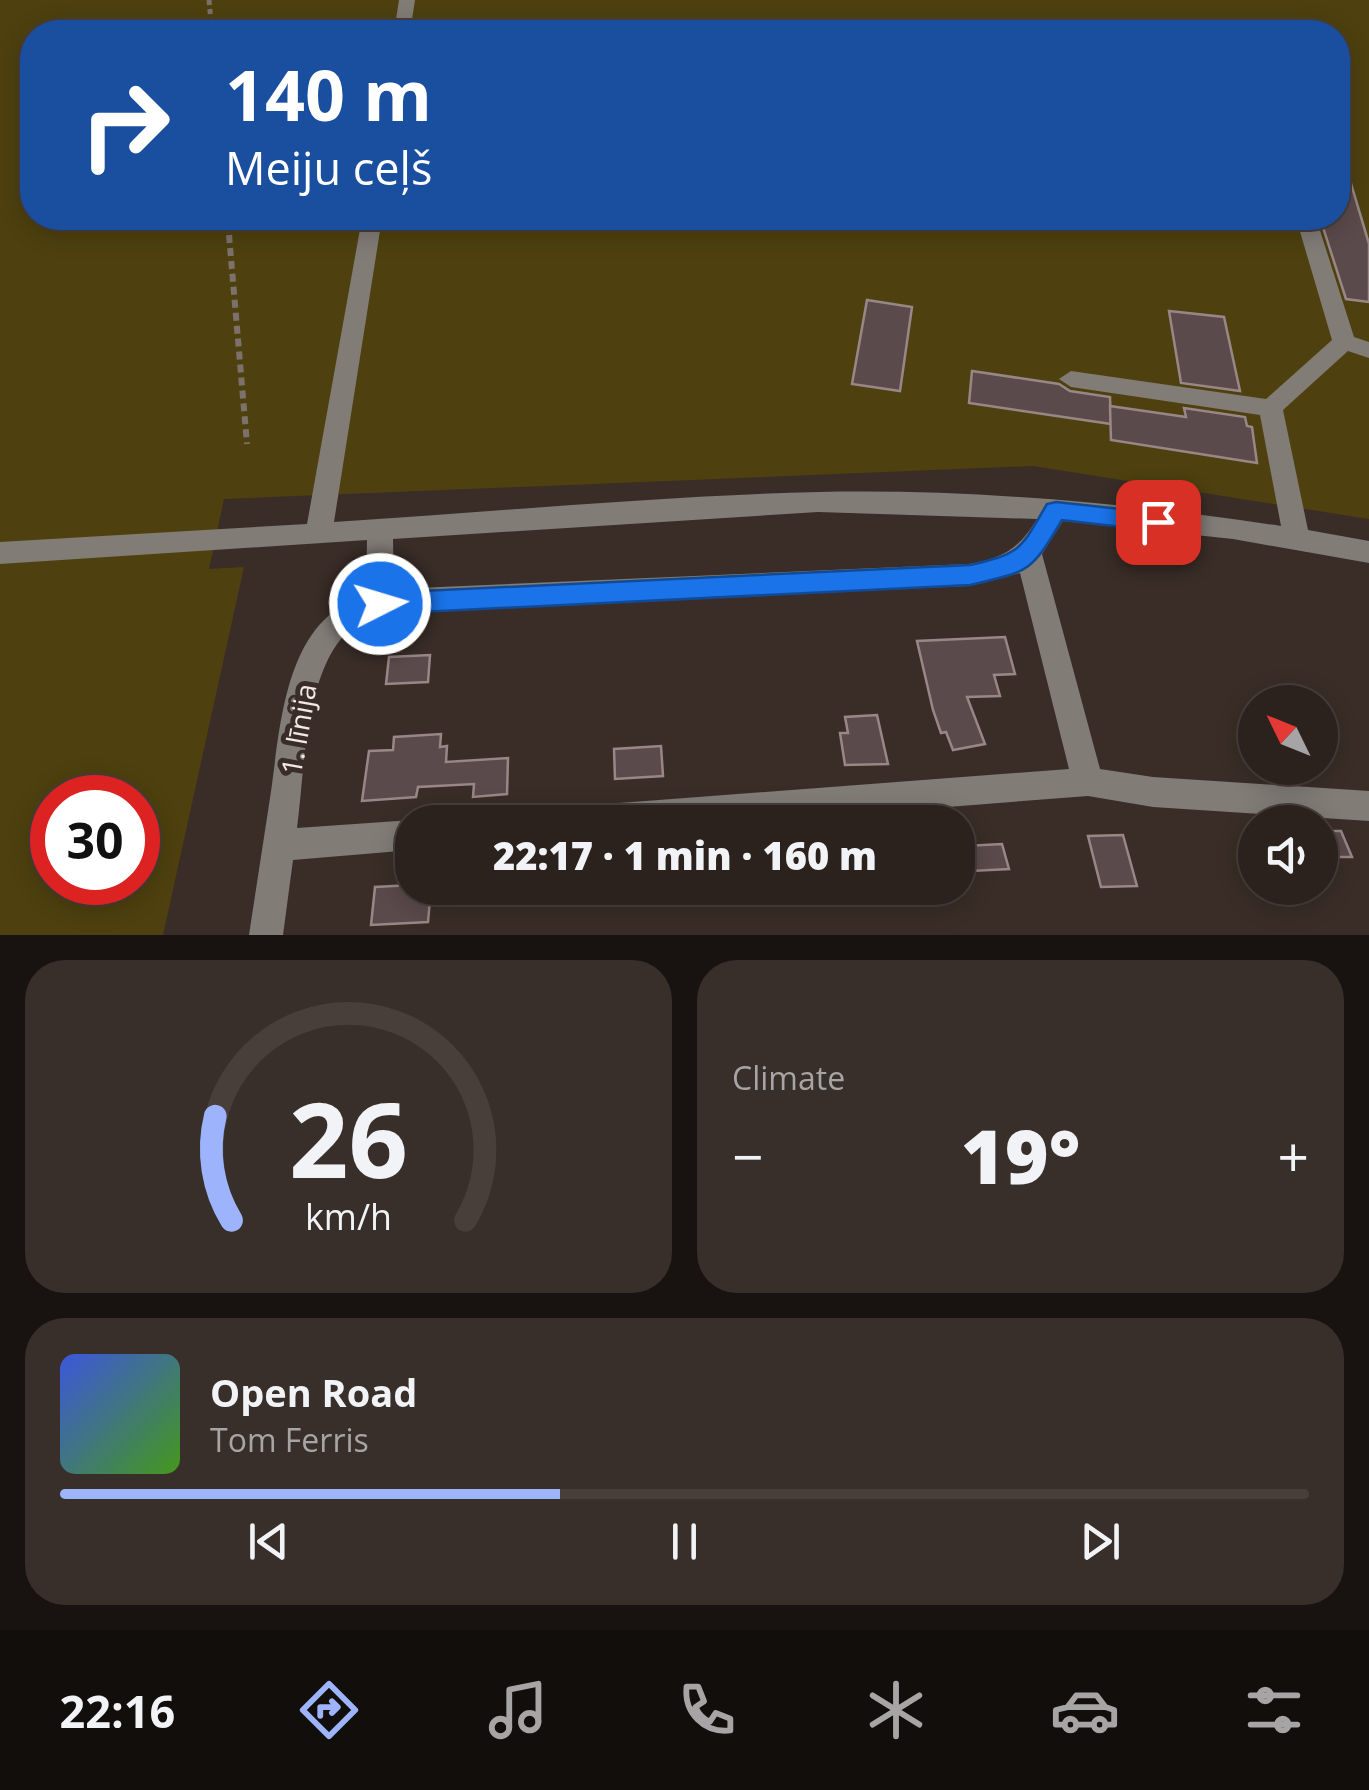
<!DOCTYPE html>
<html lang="en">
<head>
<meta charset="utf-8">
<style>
	body { margin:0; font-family:"Open Sans",sans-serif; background:#382f2a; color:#f1f3f6; height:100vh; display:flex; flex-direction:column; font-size:38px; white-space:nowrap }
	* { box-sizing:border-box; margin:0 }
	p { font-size:32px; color:#a6a4a4 }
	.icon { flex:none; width:55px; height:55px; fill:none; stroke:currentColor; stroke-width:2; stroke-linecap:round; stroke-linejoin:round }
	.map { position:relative; height:935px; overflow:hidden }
	.sheet { display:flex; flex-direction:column; gap:25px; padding:25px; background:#181310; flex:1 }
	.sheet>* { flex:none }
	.top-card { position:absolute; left:20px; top:20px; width:1330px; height:210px; border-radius:40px; box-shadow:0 5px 25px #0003,0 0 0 2px #483f3b; background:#1a4fa0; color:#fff; overflow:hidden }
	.needle { width:65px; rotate:313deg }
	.buttons { position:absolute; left:1238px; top:685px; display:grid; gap:20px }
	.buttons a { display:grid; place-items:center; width:100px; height:100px; border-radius:50%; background:#2c221d; box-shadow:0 5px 25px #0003,0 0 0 2px #483f3b; font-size:50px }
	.speed { position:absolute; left:30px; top:775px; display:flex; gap:20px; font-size:50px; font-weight:700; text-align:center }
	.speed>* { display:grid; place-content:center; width:130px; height:130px; border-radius:50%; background:#2c221d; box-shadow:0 5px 25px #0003,0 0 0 2px #483f3b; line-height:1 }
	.speed .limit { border:15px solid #d22; background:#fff; color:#111 }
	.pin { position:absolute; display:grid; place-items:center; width:85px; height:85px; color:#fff; margin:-42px; border-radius:20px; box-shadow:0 5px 15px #0006 }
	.me { position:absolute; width:110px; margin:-55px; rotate:85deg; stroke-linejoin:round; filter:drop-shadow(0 0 8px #0008) }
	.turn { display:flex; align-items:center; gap:35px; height:210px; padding:0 40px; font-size:45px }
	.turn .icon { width:130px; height:130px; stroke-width:2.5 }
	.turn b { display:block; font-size:70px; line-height:85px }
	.big { font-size:75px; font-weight:800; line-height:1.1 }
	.sheet .card { flex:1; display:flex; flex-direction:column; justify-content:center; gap:15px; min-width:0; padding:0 35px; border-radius:40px; background:#382f2a }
	.sheet .dial { align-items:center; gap:0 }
	.dial svg { height:260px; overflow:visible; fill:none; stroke:#483f3b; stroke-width:7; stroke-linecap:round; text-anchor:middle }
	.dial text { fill:#f1f3f6; stroke:none }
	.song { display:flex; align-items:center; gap:30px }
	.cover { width:120px; height:120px; border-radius:15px; background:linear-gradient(135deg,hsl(230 70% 55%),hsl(100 70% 35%)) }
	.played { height:10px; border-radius:5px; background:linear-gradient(90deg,#9db4fd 40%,#483f3b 40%) }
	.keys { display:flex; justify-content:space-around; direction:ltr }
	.heat { display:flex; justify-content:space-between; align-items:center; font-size:55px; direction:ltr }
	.sheet .tiles { flex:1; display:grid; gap:25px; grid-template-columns:1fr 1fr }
	.card:last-child { grid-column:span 2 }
	.trip { position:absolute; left:395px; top:805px; width:580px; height:100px; border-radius:40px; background:#2c221d; box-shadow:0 5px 25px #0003,0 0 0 2px #483f3b; font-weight:800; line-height:100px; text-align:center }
	.dock { display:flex; height:160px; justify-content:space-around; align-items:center; background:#120e0c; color:#a6a4a4 }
	.dock .icon { width:70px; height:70px }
	.dock .selected { color:#9db4fd }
	.dock b { font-size:45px; color:#f1f3f6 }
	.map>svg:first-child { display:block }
</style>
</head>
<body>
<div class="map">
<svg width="1369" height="935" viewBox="0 0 1369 935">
	<rect width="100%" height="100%" fill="#3a2d27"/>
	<path fill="#4e410f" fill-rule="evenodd" d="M0 0H1369V519L1033 466 224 499 209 569 244 567 163 935H0ZM32 32H1338V218H32ZM52 798H138V882H52Z"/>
	<g fill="#5b4a4b" stroke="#998787" stroke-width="2.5">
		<path d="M1344 160 1369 244V302L1346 299 1320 218H1338V161Z"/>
		<path d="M867 300 912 307 900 391 852 384Z"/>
		<path d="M1169 311 1224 317 1240 391 1181 383Z"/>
		<path d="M972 371 1059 384 1070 391 1110 397 1111 424 969 403Z"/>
		<path d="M1110 406 1186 417 1184 408 1245 417 1247 426 1252 427 1257 463 1111 440Z"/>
		<path d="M1005 637 1015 674 994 675 1000 696 967 697 985 744 953 750 946 732 941 733 933 710 917 641Z"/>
		<path d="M430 655 428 682 386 684 389 657Z"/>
		<path d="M877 715 888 764 845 765 840 733H848L845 717Z"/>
		<path d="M441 734 440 747 447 746 446 762 508 758 507 794 473 797 474 784 418 787 416 797 362 801 369 751 393 750 394 737Z"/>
		<path d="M661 746 663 776 615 779 614 749Z"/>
		<path d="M1320 831H1341L1352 857H1325Z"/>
		<path d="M1123 835 1137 886 1101 887 1088 836Z"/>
		<path d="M1002 844 1009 869 971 871 966 846Z"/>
		<path d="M412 885 431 888 428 922 371 925 375 887Z"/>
	</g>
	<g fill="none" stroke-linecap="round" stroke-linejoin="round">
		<g stroke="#7d716c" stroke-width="5" stroke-dasharray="5 4" stroke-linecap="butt">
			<path d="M209 0 212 32"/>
			<path d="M228 218 230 237"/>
		</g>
		<path stroke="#7d716c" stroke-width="6" stroke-dasharray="8 5" stroke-linecap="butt" d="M229 235 247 444"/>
		<g fill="#817c76" fill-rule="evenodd">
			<path d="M399 0H415L410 32H394Z"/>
			<path d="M362 218H382L334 522C495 512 657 496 819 492 973 489 1129 503 1281 526L1260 415 1071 387 1059 379 1071 371 1266 399 1332 340 1296 218H1316L1354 337 1369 342V358L1348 351 1283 410 1308 530 1369 541V563L1233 539 1063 521 1042 554 1100 769 1153 777 1369 791V821L1153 807 1088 796 754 822H550L555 811 566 807 1069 769 1020 573 969 586 397 611C380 615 360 618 347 632 304 676 305 769 297 828L412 820 419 822H412V850L293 860 283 935H249C256 889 263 844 270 798 281 727 283 620 366 595L367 540 0 564V542L307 524ZM818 512 1037 519C1019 549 1003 558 969 564L394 589 393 539Z"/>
		</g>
	</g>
	<path fill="#1a73e8" stroke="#114b97" stroke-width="2.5" d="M1056 502 1158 513 1167 516 1170 522 1167 528 1158 531 1062 520C1030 574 1029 571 970 585L380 614 371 611 368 604 371 596 380 593 970 565C1022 553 1020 550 1047 504Z"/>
	<g text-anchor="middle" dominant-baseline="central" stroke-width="10" stroke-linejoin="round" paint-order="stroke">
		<g font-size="28" fill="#f2e8e5" stroke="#3a2d27">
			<text transform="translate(298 729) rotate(-80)">1. līnija</text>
		</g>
	</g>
</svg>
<div class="buttons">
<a><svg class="needle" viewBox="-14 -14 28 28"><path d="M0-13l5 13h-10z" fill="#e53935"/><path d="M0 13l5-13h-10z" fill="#a6a4a4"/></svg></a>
<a><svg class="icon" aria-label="sound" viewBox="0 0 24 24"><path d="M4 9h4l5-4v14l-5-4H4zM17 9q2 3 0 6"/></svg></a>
</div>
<div class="speed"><div class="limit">30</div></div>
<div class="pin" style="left:1158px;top:522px;background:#d93025"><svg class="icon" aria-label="arrive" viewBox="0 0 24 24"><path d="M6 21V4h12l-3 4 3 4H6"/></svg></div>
<svg class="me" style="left:380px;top:604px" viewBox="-20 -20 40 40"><circle r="17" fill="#1a73e8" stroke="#fff" stroke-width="3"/><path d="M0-11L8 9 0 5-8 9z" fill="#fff"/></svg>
<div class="trip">22:17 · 1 min · 160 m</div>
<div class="top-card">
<div class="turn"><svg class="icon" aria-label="right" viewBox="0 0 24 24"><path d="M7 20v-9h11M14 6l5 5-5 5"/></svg><div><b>140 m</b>Meiju ceļš</div></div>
</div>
</div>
<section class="sheet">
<div class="tiles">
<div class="card dial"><svg viewBox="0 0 100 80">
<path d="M14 69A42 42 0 1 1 86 69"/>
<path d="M14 69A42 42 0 0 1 9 37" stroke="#9db4fd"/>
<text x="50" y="56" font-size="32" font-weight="700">26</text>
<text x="50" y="72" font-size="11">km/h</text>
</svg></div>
<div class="card"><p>Climate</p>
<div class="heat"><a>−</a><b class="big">19°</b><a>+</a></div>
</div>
<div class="card">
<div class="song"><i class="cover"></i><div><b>Open Road</b><p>Tom Ferris</p></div></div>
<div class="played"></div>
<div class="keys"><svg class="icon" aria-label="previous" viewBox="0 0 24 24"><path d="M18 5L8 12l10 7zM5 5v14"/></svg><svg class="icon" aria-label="pause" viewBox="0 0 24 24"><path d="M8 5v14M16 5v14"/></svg><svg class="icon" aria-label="next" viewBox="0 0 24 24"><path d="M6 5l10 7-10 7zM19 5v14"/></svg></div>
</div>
</div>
</section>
<nav class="dock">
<b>22:16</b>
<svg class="icon selected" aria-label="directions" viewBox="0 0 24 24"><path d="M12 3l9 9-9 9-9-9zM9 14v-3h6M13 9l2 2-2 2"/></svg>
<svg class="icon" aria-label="music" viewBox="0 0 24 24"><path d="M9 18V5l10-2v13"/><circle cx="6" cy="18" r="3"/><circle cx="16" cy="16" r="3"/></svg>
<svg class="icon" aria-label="phone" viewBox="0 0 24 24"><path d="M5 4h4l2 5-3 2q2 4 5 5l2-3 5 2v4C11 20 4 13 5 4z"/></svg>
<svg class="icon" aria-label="climate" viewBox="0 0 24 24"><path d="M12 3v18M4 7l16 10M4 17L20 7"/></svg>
<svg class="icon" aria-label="car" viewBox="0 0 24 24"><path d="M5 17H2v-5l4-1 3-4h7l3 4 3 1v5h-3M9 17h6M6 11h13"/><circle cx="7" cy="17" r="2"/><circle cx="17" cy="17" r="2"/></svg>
<svg class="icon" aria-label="filters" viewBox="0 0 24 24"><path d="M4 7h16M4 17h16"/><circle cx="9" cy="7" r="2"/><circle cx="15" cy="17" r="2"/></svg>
</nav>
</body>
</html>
